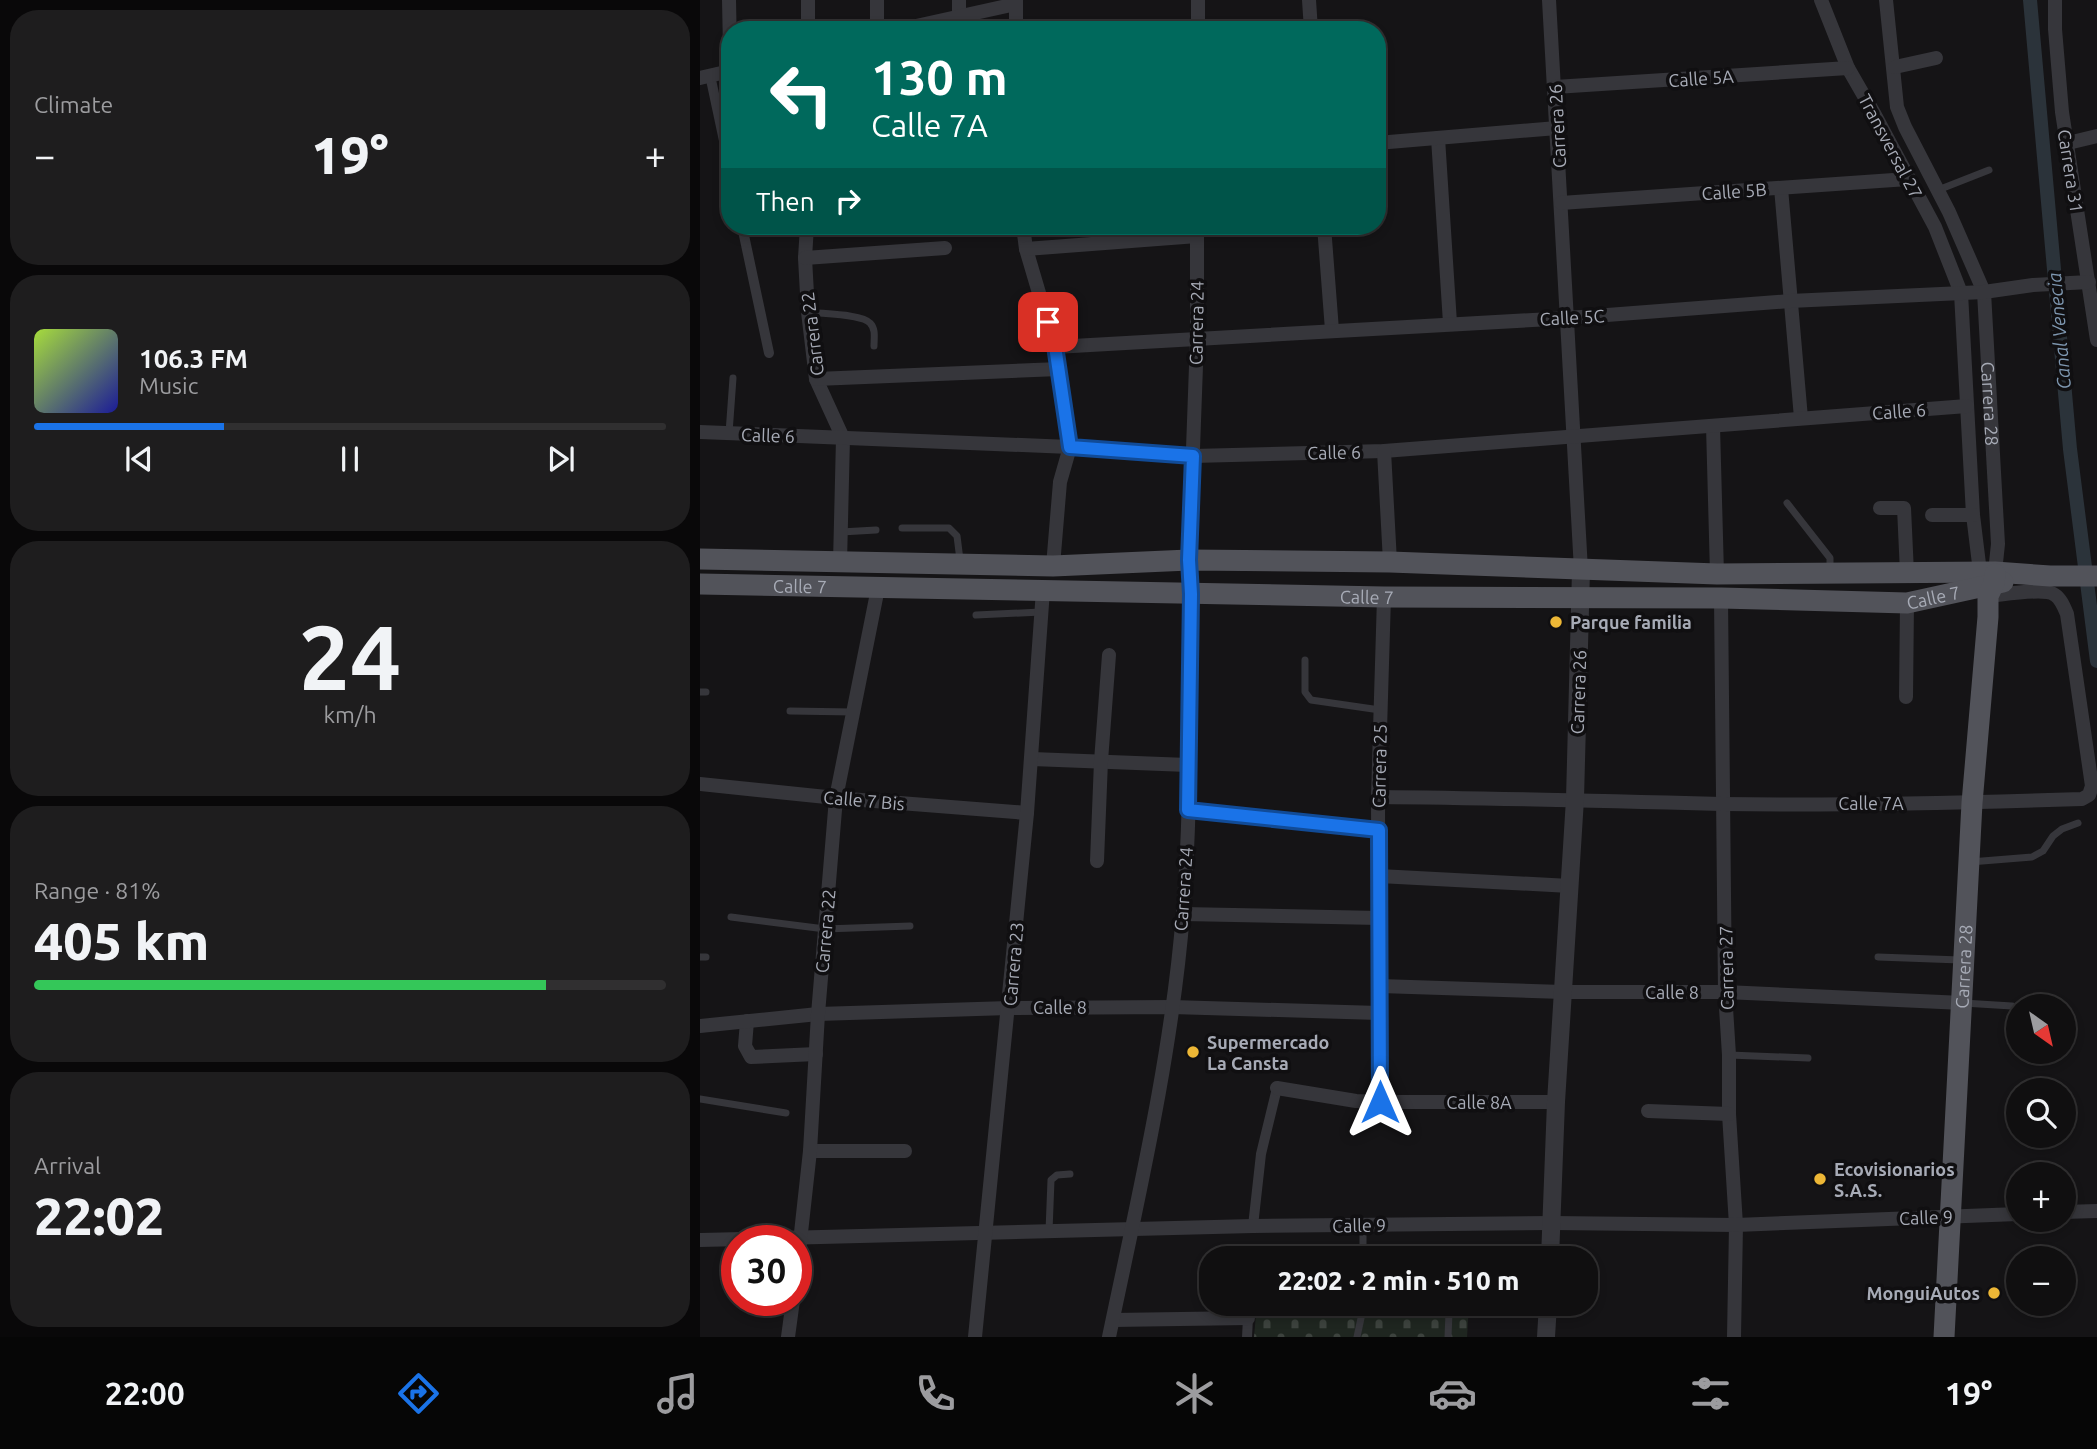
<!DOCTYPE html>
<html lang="en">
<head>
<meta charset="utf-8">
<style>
	body { margin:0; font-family:Ubuntu,sans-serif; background:#1e1d1e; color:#f1f3f6; height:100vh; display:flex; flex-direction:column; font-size:26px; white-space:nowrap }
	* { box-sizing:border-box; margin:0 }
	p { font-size:23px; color:#9c9c9f }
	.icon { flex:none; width:38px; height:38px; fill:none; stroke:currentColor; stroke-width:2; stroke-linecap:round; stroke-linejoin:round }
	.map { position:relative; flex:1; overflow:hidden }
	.panel { display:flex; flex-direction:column; gap:10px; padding:10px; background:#090809; width:700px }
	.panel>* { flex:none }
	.guide { position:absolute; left:21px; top:21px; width:665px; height:214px; border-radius:28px; box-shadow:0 4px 10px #0003,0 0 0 2px #302f30; background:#00695c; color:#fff; overflow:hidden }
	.needle { width:46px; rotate:146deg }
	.buttons { position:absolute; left:1306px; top:994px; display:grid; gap:14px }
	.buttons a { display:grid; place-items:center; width:70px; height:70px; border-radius:50%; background:#100f10; box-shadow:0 4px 10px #0003,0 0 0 2px #302f30; font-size:35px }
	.speed { position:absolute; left:21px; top:1225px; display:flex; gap:14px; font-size:35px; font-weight:700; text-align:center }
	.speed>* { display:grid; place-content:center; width:91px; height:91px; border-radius:50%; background:#100f10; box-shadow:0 4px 10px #0003,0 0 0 2px #302f30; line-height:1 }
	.speed .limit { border:10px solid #d22; background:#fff; color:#111 }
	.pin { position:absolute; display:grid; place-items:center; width:60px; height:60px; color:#fff; margin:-30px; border-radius:14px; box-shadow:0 4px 10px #0006 }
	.me { position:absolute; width:77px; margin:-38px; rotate:0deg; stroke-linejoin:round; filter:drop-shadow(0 0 5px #0008) }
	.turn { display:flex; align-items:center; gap:24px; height:147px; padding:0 35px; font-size:32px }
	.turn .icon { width:91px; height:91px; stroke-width:2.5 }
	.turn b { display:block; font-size:49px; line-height:60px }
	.then { display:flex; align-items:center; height:66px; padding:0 35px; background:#0003; gap:14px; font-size:26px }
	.big { font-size:52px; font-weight:800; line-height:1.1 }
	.panel .widget { flex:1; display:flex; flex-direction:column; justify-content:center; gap:10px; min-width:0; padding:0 24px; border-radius:28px; background:#1e1d1e }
	.panel .dial { align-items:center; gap:0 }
	.dial b { font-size:91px; line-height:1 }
	.song { display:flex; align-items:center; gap:21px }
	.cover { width:84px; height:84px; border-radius:10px; background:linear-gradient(135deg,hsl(80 70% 55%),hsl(240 70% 35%)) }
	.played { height:7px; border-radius:4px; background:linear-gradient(90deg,#1a73e8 30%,#302f30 30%) }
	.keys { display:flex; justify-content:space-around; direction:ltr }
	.heat { display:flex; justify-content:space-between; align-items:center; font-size:38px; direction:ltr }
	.charge { height:10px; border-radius:5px; background:linear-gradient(90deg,#34c759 81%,#302f30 0) }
	.trip { position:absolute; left:499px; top:1246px; width:399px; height:70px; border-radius:28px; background:#100f10; box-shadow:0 4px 10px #0003,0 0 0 2px #302f30; font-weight:800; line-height:70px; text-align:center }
	.menu { display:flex; height:112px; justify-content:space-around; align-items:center; background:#060606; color:#9c9c9f }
	.menu .icon { width:49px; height:49px }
	.menu .current { color:#1a73e8 }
	.menu b { font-size:32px; color:#f1f3f6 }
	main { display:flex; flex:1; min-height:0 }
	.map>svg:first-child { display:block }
</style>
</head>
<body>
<main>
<section class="panel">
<div class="widget"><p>Climate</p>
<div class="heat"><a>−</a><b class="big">19°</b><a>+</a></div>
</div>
<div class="widget">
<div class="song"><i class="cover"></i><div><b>106.3 FM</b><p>Music</p></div></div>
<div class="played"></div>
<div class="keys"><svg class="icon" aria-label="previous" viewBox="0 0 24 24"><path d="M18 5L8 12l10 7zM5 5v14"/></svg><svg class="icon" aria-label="pause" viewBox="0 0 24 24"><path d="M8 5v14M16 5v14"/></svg><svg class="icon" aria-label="next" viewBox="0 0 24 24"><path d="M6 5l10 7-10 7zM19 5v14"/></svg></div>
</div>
<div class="widget dial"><b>24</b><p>km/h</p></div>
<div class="widget"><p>Range · 81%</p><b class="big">405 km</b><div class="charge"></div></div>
<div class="widget"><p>Arrival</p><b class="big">22:02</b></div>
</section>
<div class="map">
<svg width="1397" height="1337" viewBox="0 0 1397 1337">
	<defs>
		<pattern id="cemetery-stones" width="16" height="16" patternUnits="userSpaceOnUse" patternTransform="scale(1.75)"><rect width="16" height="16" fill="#1f2620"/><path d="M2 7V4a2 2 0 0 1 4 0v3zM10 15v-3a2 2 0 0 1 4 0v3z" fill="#3d433e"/></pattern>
	</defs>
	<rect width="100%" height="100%" fill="#151416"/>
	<g fill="url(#cemetery-stones)">
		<path d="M562 1245 773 1246 772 1258H561Z"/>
		<path d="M557 1304H769L767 1337H554Z"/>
	</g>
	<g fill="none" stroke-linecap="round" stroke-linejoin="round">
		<path stroke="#2b333a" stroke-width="14" d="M1330 0 1370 449 1397 661"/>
		<g stroke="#36363b" stroke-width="7">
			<path d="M1238 190 1289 170"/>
			<path d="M108 312C122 314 162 314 170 323 176 329 174 338 174 346"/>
			<path d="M29 433 33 378"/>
			<path d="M1087 503 1130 558V572"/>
			<path d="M202 528H249L257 536 260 560"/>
			<path d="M141 532 176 530"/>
			<path d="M276 615 341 612"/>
			<path d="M605 660V692L611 700 680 710"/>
			<path d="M0 692H6"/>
			<path d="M90 711 153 712"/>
			<path d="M1270 862 1332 857 1343 851 1353 836 1362 829 1378 823"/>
			<path d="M31 917 125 929 210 926"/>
			<path d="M0 957H6"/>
			<path d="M1178 957 1260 960"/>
			<path d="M1263 1003 1312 1006"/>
			<path d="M1029 1055 1108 1058"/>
			<path d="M0 1099 86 1113"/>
			<path d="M349 1231 351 1180 357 1175 370 1174"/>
			<path d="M663 1258V1225"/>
			<path d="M657 1337 664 1304"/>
			<path d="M748 1337 749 1313"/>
		</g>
		<g stroke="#36363b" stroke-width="10">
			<path d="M10 75 30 169"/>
			<path d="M42 226 69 353"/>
			<path d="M553 1226 561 1154 577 1088"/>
			<path d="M547 1337 548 1318"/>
		</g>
		<g stroke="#36363b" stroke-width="14">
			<path d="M29 0 30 49"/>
			<path d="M177 0V30"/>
			<path d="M609 0 611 30"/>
			<path d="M849 0 881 570"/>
			<path d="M1121 0 1148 68 1175 115 1235 227 1261 293 1273 515 1280 572"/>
			<path id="s1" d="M1186 0 1197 107 1205 127 1249 212 1284 292 1298 544 1295 572"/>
			<path d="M1355 0V29L1362 112 1397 340"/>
			<path d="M259 16V0"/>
			<path d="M108 30V0"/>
			<path d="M198 30 316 4"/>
			<path d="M316 30V0"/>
			<path d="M498 30V0"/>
			<path d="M1195 67 1236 58"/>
			<path d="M0 78 30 71"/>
			<path d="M855 87 1148 68"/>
			<path d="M738 138 750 323"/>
			<path d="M677 143 857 128"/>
			<path d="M1368 143 1397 136"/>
			<path d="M1081 188 1101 418"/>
			<path d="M861 203 1208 179"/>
			<path d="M107 226 105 258 108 312 116 379 143 438 140 563"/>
			<path d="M323 226 326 249 355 347 370 447 360 482 353 566"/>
			<path d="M624 226 632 330"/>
			<path d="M326 249 497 236"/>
			<path d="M105 258 245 248"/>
			<path d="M355 347 868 318 1090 301 1284 292 1333 285 1389 282"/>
			<path d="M116 379 359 369"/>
			<path d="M1013 426 1017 574"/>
			<path d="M0 432 370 447 493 456 684 451 1267 406"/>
			<path d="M684 451 690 562"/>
			<path d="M1180 508H1204L1207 573"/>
			<path d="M1232 515H1273"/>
			<path d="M1021 598 1025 992 1029 1055V1114L1036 1225 1034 1337"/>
			<path d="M1206 697 1207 603"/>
			<path d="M332 759 488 765"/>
			<path d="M0 784 136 798 327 813"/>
			<path d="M678 797C792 798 907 801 1022 804 1142 806 1262 803 1382 799L1389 795 1392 786 1367 614C1364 607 1361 599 1355 595 1345 587 1302 595 1288 596"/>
			<path d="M488 810 679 830"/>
			<path d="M397 861 401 761 409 655"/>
			<path d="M679 876 870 886"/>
			<path d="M483 914 679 918"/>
			<path d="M680 986 863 992H1025L1263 1003"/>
			<path d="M47 1021 45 1046 51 1057 116 1054"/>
			<path d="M0 1026 118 1014 309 1008 472 1007 679 1013"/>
			<path d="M577 1088 656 1101 679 1102H856"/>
			<path d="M679 1102 678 797 684 597"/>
			<path d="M948 1111 1029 1114"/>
			<path d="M110 1151H205"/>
			<path d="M1363 1212 1397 1211"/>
			<path d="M0 1240 553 1226 852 1223 1036 1225 1318 1214"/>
			<path d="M96 1278 110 1151 118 1014 136 798 178 588"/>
			<path d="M413 1320 548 1318"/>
			<path d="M88 1337 93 1300"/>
			<path d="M275 1337 327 813 343 590"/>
			<path d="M409 1337C438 1198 472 1054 483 913 492 807 489 700 491 594L489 560 497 338V226"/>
		</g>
		<g stroke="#36363b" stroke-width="18">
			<path d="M850 1258 856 1102 875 799 881 570"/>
			<path d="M846 1337 848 1304"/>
		</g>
		<g stroke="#52535a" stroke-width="21">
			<path d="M0 559 353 566 489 560 690 562 1017 574 1295 572 1350 576H1397"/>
			<path id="s2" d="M0 584 684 597 1021 598 1207 603 1303 582"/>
			<path id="s3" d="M1244 1337 1272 803 1288 617V596L1294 583 1295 574"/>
		</g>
	</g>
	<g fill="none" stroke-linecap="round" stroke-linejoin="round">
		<g stroke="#114b97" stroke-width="18">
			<path id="route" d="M348 322 355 346 370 447 493 456 489 560 491 594 488 810 679 830 680 1102"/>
		</g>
		<use href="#route" stroke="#1a73e8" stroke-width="12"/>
	</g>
	<g fill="#edb736" stroke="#100f11" stroke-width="2.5">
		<circle cx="856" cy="622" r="7"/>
		<circle cx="493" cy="1052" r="7"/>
		<circle cx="1120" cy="1179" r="7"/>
		<circle cx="1294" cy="1293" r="7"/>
	</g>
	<g text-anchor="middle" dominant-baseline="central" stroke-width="7" stroke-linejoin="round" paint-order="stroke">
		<g font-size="18" fill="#a7abb6" stroke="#100f11">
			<text transform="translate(1001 78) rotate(-4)">Calle 5A</text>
			<text transform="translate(857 126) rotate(-93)">Carrera 26</text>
			<text transform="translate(1191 146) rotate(62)">Transversal 27</text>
			<text transform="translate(1371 171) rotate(81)">Carrera 31</text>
			<text transform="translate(1034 191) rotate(-4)">Calle 5B</text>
			<text transform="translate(872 317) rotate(-3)">Calle 5C</text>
			<text transform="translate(496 323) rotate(-89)">Carrera 24</text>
			<text transform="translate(112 334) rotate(-97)">Carrera 22</text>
			<text stroke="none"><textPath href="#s1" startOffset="424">Carrera 28</textPath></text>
			<text transform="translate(1199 411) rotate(-4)">Calle 6</text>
			<text transform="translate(68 435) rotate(2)">Calle 6</text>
			<text transform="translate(634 452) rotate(-1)">Calle 6</text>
			<text stroke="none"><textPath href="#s2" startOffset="100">Calle 7</textPath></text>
			<text stroke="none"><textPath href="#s2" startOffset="1234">Calle 7</textPath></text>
			<text stroke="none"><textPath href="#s2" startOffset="667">Calle 7</textPath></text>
			<text transform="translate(878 692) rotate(-88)">Carrera 26</text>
			<text transform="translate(679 766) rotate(-89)">Carrera 25</text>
			<text transform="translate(164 800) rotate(5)">Calle 7 Bis</text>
			<text x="1171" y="803">Calle 7A</text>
			<text transform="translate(483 889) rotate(-86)">Carrera 24</text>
			<text transform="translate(125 931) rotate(-85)">Carrera 22</text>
			<text transform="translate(313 964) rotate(-85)">Carrera 23</text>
			<text stroke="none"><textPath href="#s3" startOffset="371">Carrera 28</textPath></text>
			<text transform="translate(1026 968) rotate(-91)">Carrera 27</text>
			<text x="972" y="992">Calle 8</text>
			<text x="360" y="1007">Calle 8</text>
			<text x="779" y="1102">Calle 8A</text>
			<text transform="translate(1226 1217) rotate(-2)">Calle 9</text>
			<text transform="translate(659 1225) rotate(-1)">Calle 9</text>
		</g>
		<g font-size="18" font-weight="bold" fill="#a7abb6" stroke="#100f11" text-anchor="start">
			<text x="870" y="622">Parque familia</text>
			<text x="507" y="1042">Supermercado<tspan x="507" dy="21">La Cansta</tspan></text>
			<text x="1134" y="1169">Ecovisionarios<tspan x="1134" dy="21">S.A.S.</tspan></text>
			<text x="1280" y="1293" text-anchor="end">MonguiAutos</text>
		</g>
		<g font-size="19" font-style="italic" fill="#7e97b0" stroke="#100f11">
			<text transform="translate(1359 331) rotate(-95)">Canal Venecia</text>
		</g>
	</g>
</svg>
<div class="buttons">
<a><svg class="needle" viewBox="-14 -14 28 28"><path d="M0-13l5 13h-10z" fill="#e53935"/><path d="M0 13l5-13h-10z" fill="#9c9c9f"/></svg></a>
<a><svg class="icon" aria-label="search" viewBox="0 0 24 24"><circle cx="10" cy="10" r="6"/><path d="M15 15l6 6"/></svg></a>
<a>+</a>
<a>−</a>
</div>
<div class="speed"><div class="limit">30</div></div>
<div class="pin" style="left:348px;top:322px;background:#d93025"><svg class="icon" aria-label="arrive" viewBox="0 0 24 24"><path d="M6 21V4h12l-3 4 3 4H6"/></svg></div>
<svg class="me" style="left:680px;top:1102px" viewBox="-20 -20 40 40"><path d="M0-17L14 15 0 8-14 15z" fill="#1a73e8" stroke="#fff" stroke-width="4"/></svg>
<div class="trip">22:02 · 2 min · 510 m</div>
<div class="guide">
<div class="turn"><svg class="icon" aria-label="left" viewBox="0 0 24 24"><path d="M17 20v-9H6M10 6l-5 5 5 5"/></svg><div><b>130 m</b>Calle 7A</div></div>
<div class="then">Then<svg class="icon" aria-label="right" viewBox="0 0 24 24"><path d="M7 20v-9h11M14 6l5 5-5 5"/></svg></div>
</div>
</div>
</main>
<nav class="menu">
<b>22:00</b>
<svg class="icon current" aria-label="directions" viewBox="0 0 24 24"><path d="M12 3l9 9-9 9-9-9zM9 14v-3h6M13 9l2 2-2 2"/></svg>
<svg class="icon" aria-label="music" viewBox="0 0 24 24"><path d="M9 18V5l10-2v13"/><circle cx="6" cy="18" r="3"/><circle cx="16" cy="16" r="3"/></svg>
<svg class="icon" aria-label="phone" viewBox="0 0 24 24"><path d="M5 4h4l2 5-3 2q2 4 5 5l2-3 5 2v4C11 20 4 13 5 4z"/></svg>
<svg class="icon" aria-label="climate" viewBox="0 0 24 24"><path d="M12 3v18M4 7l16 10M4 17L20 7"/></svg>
<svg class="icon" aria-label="car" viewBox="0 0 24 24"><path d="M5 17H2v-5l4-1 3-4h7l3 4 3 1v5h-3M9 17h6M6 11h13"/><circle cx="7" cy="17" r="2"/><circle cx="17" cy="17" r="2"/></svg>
<svg class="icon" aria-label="filters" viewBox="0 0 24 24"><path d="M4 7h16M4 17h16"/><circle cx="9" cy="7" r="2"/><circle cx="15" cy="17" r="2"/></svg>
<b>19°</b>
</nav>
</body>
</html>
